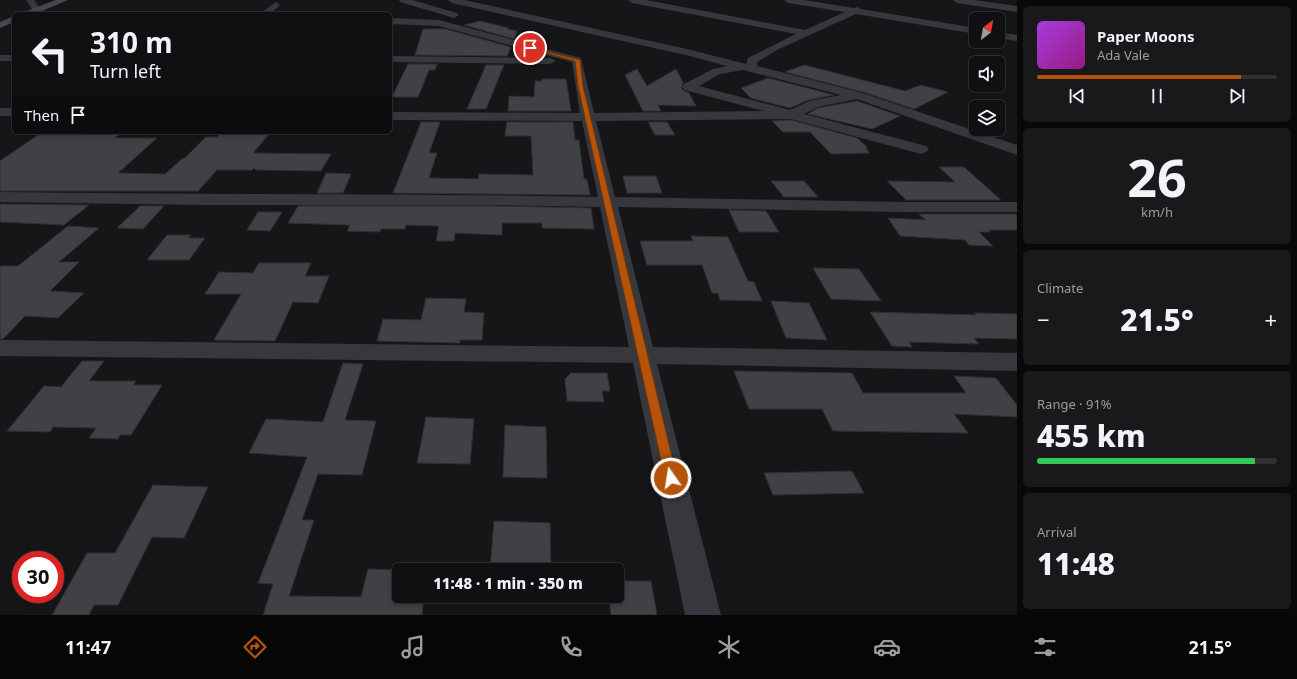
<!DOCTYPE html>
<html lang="en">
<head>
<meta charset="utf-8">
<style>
	body { margin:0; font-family:"Noto Sans",sans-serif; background:#19191b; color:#f1f3f6; height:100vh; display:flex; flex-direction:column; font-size:15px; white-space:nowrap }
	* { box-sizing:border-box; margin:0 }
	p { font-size:13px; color:#9c9d9f }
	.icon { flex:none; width:22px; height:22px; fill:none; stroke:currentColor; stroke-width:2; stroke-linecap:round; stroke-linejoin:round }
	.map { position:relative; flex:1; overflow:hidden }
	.drawer { display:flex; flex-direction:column; gap:6px; padding:6px; background:#09090a; width:280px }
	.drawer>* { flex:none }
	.hud { position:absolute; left:12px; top:12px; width:380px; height:122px; border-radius:6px; box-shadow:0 2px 6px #0003,0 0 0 1px #303032; background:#101012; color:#f1f3f6; overflow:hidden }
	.needle { width:26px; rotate:31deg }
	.tools { position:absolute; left:969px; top:12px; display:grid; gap:8px }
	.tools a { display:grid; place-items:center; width:36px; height:36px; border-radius:6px; background:#101012; box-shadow:0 2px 6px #0003,0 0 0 1px #303032; font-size:20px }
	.speed { position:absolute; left:12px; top:551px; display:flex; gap:8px; font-size:20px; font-weight:700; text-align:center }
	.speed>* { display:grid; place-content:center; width:52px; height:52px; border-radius:50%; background:#101012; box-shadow:0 2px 6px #0003,0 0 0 1px #303032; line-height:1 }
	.speed .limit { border:6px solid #d22; background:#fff; color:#111 }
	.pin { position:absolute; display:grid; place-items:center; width:34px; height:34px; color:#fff; margin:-17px; border:2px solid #fff; border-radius:50%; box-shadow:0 1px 4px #0007 }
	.me { position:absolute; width:44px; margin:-22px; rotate:347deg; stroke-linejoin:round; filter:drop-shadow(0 0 3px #0008) }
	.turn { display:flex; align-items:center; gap:14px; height:84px; padding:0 12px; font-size:18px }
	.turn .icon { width:52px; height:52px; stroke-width:2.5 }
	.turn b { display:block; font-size:28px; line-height:34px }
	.then { display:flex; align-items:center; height:38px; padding:0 12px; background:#0003; gap:8px; font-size:15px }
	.big { font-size:30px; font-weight:800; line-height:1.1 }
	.drawer .card { flex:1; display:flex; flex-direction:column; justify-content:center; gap:6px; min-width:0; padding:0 14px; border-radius:6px; background:#19191b }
	.drawer .dial { align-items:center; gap:0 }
	.dial b { font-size:52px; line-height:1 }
	.song { display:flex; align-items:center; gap:12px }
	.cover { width:48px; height:48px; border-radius:6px; background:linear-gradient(135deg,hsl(280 70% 55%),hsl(310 70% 35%)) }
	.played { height:4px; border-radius:2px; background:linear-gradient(90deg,#b45309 85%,#303032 85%) }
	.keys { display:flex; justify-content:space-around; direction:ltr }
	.heat { display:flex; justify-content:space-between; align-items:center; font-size:22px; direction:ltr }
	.charge { height:6px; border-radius:3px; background:linear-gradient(90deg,#34c759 91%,#303032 0) }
	.trip { position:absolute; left:392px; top:563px; width:232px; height:40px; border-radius:6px; background:#101012; box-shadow:0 2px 6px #0003,0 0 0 1px #303032; font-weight:800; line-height:40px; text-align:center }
	.menu { display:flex; height:64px; justify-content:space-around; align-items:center; background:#060607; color:#9c9d9f }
	.menu .icon { width:28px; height:28px }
	.menu .selected { color:#b45309 }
	.menu b { font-size:18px; color:#f1f3f6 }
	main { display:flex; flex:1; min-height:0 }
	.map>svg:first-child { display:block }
</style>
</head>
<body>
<main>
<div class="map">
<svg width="1017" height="615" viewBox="0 0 1017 615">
	<rect width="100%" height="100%" fill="#161618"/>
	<g fill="#404145" stroke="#303034">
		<path d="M480 21 509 28 507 29 517 31 514 39 464 25Z"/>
		<path d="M423 29H445L511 47 507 56 415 55Z"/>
		<path d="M408 64H437L435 70H429L418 97H392Z"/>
		<path d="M486 65H504L486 109H467Z"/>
		<path d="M804 65 905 91 921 85 948 92 914 109 863 92 785 72Z"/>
		<path d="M637 69 647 86 676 69 683 83 681 88 684 91 689 93 696 106 658 105 661 111H643L625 75Z"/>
		<path d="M768 78 834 95 808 100 790 108 751 98 741 88Z"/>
		<path d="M542 79H566L571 111H508L509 96 534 97 535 81H542Z"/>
		<path d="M857 101 900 116 872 129 808 114 818 108Z"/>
		<path d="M791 120 857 138 868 148H865L870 153 831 154 810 132H783L772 121Z"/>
		<path d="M421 122H440L429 153H437L429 178 478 179 479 174 533 175 531 136H505L507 122H573L575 140H579L584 179H587L590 195 393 193Z"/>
		<path d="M648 122H667L675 135H655Z"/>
		<path d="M222 132H271L253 153 331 154 321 171 256 170 254 168 252 170H217L198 191H0V161L38 135H85L88 133 120 134 115 138H157L118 173 165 174 183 158H185L206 137H217Z"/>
		<path d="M939 167H964L1001 200H906L887 181 955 182Z"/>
		<path d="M326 173 351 174 343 193H317Z"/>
		<path d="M623 176H656L662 193H627Z"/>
		<path d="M771 181H804L818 197H784Z"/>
		<path d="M0 204 89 205 64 225 0 222Z"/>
		<path d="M140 206H164L143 229 117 228Z"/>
		<path d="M298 206H496L591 208 594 229 542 228V223H502V235L455 233 454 241H436L439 226 406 225 405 229H381L380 232 347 231 350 225 288 223Z"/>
		<path d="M729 210 766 211 779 232H739Z"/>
		<path d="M258 212H282L270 231 247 230Z"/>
		<path d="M919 214H1015L1017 215V230H988L991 232H979L993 246 969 245 965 240 900 236 888 218 926 220Z"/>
		<path d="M68 226 99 228 59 262H79L50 291 84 293 58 318 25 316 3 339H0V266H18Z"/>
		<path d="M167 235H191L188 238H205L189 260H147Z"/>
		<path d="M691 236 728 237 748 281 754 282 762 301 720 300 718 293H712L702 265H647L640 241H693Z"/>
		<path d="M259 263H311L305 276H329L318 303 293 302 275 341 214 340 241 294H205L219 272 253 273Z"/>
		<path d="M813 268 859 269 881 301 831 299Z"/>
		<path d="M426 298 466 299 464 312 484 313 482 340H460V343L377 341 383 319 421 320Z"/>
		<path d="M771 301 809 303 827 340 786 338Z"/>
		<path d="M870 312 976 315 975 313 1017 314V339L974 338 979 344 909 342 912 347 892 346Z"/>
		<path d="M82 361H104L89 381H136L133 385H162L131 435H120L118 439 89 438 96 428 53 427 50 432 7 431 44 386 61 387Z"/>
		<path d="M343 363 363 364 345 420 376 421 362 475 318 474 302 520H314L289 596 361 597 368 569 399 570V596H424L422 615H263L273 584 258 583 307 457 249 453 266 419 323 422Z"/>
		<path d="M734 371 852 373 863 393H966L954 376 996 378 1017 405V417L954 414 968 433 833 431 822 409H749Z"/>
		<path d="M571 373H607L610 391H602L604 402 567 401 565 379Z"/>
		<path d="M426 417 474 419 470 464 417 463Z"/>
		<path d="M505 425 546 427 547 478 503 477Z"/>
		<path d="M852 471 864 493 773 495 764 473Z"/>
		<path d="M153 485 208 487 184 538 152 537 118 605H94L89 615H52L87 553H115Z"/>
		<path d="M494 521 550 523 551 570H490Z"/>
		<path d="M617 581H651L657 615H611L609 596H617Z"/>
	</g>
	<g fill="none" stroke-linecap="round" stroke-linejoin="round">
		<g fill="#37383d" fill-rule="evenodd">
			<path d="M26 0H34L41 10 40 12H34Z"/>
			<path d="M399 0H412L457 13 459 15 454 18 451 17 400 2Z"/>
			<path d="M448 0H464L687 49 746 64 748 58 796 34 632 3 628 0H646L805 30 845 12 788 3 784 0H804L854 8 857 7 861 9 976 28V34L856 14 779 49 757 62V66L863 93 1017 145V155L857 99 818 107 804 114 926 146 929 149 926 152 921 154 791 119 596 121 615 197 904 202H1017V212H904L618 207 653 347 1017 353V371L657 364 721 615H685L633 363 0 356V340L629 347 600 207 496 205H199L0 202V192C199 195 399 193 598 197L582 121 390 120V112L580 113 572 62 439 26 390 24V18L439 20 581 58 594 113 764 111 684 90 682 87 684 84 713 69 727 66 686 55 452 3ZM743 70 841 95 809 101 790 110 699 86 720 74Z"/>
			<path d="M953 0H974L1017 6V12L957 3Z"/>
			<path d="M276 2 280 5 270 14H259Z"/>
			<path d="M998 32 1017 35V41L998 38Z"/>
			<rect x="0" y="55" width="14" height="6"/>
			<path d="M390 56 550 58 556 61 550 64 390 62Z"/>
			<rect x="0" y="108" width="14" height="8"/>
		</g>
		<g fill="#45474d" fill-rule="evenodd">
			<path d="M56 0H68L35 14H22L24 12Z"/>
			<path d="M14 16V22L0 28V22Z"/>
		</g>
	</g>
	<path fill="#b45309" stroke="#753606" d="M528 47 580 60 583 86 677 478 675 481 671 483 666 481 665 478 578 86 575 61 528 48Z"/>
</svg>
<div class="tools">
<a><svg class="needle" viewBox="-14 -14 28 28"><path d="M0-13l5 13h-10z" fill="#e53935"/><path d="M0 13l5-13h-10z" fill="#9c9d9f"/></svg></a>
<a><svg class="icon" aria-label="sound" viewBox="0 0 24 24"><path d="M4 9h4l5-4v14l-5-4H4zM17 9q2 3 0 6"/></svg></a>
<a><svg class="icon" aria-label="layers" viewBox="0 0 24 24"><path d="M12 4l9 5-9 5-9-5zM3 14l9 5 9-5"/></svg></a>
</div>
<div class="speed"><div class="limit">30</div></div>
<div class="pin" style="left:530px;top:48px;background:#d93025"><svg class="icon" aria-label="arrive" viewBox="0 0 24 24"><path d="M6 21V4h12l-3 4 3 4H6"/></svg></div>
<svg class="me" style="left:671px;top:478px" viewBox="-20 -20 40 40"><circle r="17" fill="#b45309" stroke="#fff" stroke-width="3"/><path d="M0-11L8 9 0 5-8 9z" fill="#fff"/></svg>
<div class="trip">11:48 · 1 min · 350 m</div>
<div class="hud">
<div class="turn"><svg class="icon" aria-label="left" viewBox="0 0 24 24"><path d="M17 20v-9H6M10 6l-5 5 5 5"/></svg><div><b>310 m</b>Turn left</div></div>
<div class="then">Then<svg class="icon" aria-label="arrive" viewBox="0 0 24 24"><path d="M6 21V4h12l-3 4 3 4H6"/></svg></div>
</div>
</div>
<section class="drawer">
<div class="card">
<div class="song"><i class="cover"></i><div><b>Paper Moons</b><p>Ada Vale</p></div></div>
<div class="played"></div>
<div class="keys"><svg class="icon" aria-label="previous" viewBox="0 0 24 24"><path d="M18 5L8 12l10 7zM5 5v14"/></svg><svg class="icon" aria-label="pause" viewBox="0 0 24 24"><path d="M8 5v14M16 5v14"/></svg><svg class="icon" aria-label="next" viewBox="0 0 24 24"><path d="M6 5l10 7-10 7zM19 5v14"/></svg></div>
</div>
<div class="card dial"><b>26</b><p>km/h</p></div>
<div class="card"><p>Climate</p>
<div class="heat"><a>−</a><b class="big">21.5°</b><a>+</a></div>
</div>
<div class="card"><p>Range · 91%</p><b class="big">455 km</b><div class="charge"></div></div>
<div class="card"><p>Arrival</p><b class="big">11:48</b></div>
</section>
</main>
<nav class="menu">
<b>11:47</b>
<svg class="icon selected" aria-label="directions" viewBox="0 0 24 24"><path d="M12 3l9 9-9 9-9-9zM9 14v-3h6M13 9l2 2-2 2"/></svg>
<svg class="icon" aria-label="music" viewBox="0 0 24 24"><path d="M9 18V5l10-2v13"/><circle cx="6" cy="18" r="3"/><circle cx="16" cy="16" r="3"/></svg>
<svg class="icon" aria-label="phone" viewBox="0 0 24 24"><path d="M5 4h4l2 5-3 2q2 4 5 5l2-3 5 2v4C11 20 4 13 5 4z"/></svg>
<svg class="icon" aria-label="climate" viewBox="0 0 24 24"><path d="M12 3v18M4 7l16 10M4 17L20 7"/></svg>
<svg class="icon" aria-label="car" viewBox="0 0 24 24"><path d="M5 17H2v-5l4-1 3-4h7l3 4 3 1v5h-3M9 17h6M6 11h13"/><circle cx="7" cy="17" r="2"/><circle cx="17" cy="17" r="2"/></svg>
<svg class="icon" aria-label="filters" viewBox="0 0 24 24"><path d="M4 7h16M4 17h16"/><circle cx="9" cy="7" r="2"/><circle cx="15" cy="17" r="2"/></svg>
<b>21.5°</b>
</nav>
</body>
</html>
